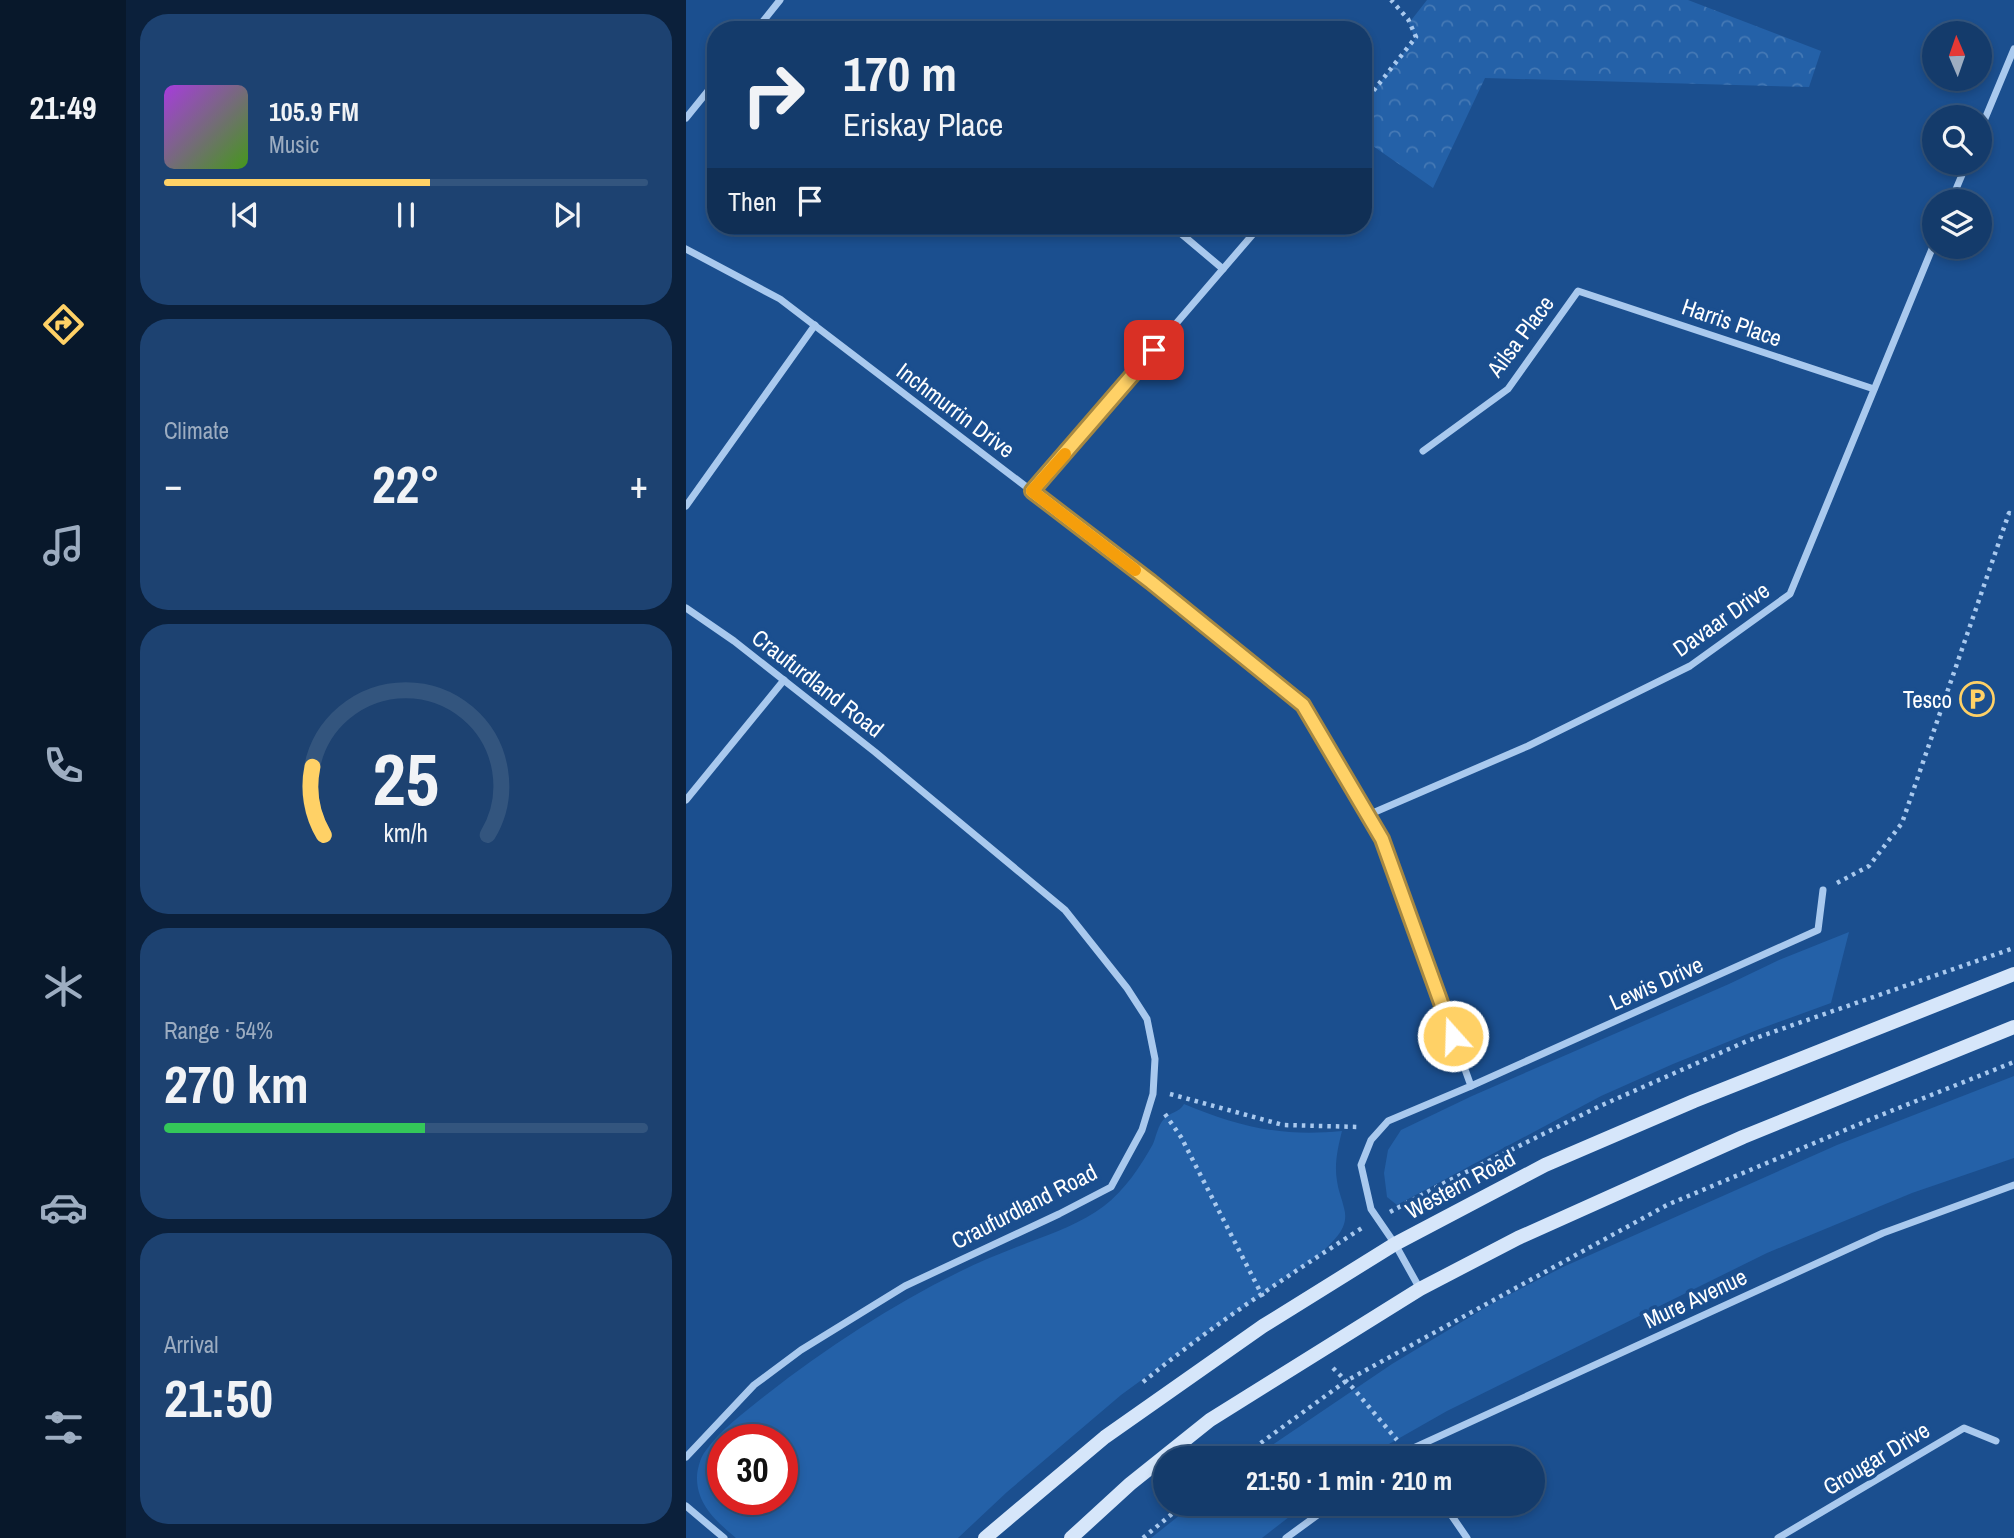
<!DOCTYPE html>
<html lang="en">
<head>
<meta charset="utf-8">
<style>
	body { margin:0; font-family:"Archivo Narrow",sans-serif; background:#1d4271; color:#f1f3f6; height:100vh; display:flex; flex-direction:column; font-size:26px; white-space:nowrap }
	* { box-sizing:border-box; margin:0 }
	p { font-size:23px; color:#9dadc1 }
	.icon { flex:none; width:38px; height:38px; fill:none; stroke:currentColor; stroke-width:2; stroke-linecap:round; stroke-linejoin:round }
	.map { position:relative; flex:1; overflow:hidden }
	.side { display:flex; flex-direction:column; gap:14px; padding:14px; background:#0b203b; width:560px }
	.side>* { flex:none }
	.banner { position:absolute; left:21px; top:21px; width:665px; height:214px; border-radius:28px; box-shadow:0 4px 10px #0003,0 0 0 2px #33557e; background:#143b6b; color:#f1f3f6; overflow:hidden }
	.needle { width:46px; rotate:358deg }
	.buttons { position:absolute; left:1236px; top:21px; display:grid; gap:14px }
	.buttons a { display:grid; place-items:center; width:70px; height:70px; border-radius:50%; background:#143b6b; box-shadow:0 4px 10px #0003,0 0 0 2px #33557e; font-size:35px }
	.speed { position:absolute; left:21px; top:1424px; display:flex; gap:14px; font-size:35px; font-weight:700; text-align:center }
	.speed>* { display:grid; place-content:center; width:91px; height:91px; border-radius:50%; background:#143b6b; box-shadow:0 4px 10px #0003,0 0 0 2px #33557e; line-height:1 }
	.speed .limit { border:10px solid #d22; background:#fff; color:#111 }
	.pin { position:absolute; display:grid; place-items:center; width:60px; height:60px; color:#fff; margin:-30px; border-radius:14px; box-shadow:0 4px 10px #0006 }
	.me { position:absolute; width:77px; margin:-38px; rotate:340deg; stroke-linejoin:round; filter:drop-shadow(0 0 5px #0008) }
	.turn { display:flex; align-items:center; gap:24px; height:147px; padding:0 21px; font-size:32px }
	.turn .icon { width:91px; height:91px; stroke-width:2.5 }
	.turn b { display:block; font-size:49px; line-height:60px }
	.then { display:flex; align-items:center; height:66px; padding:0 21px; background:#0003; gap:14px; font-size:26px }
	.big { font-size:52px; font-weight:800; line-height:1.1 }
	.side .card { flex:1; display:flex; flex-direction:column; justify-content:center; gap:10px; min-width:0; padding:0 24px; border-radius:28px; background:#1d4271 }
	.side .dial { align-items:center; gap:0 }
	.dial svg { height:182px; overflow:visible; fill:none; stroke:#33557e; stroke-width:7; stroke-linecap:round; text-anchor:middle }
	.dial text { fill:#f1f3f6; stroke:none }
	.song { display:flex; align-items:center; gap:21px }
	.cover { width:84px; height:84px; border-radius:10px; background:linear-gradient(135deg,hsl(280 70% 55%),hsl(100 70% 35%)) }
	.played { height:7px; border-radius:4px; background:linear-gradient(90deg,#ffd166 55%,#33557e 55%) }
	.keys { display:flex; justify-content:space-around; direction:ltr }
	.heat { display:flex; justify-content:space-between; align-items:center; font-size:38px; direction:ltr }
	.charge { height:10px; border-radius:5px; background:linear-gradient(90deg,#34c759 54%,#33557e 0) }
	.trip { position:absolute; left:467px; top:1446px; width:392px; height:70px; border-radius:35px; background:#143b6b; box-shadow:0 4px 10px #0003,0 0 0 2px #33557e; font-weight:800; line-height:70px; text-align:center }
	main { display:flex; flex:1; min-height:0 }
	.dock { display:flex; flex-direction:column; width:126px; justify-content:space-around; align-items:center; background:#08182b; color:#9dadc1 }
	.dock .icon { width:49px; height:49px }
	.dock .active { color:#ffd166 }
	.dock b { font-size:32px; color:#f1f3f6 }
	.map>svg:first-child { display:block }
</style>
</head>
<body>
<main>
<nav class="dock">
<b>21:49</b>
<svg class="icon active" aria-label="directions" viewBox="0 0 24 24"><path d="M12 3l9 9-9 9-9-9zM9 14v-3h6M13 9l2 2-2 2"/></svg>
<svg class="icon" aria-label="music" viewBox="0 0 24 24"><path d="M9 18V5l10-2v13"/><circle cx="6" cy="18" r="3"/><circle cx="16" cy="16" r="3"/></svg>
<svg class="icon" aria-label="phone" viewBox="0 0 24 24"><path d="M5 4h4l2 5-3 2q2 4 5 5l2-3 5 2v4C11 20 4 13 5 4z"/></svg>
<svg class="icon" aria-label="climate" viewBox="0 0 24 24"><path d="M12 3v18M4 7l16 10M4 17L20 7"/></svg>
<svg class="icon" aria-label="car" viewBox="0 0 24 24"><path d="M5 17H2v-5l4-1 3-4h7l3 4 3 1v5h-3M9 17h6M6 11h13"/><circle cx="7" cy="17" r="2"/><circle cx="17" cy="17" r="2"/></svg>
<svg class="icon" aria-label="filters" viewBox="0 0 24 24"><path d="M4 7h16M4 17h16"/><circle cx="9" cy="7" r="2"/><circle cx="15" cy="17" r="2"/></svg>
</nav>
<section class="side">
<div class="card">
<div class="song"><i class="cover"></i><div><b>105.9 FM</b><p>Music</p></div></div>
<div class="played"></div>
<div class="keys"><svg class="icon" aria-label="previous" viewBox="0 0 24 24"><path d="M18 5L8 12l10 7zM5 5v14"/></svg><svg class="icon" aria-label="pause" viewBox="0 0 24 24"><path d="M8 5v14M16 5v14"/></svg><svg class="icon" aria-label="next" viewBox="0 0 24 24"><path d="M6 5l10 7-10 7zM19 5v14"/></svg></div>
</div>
<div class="card"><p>Climate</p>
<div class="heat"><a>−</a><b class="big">22°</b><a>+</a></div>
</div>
<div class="card dial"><svg viewBox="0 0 100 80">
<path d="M14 69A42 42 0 1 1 86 69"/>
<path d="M14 69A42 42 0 0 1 9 39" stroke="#ffd166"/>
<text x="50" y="56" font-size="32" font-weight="700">25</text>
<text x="50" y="72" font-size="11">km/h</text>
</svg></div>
<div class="card"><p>Range · 54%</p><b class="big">270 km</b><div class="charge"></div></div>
<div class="card"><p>Arrival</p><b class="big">21:50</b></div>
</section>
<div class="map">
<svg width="1328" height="1538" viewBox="0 0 1328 1538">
	<defs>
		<pattern id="park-crowns" width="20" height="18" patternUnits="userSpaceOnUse" patternTransform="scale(1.75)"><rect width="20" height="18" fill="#2461a8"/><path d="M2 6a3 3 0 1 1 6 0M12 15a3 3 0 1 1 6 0" fill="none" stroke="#4579b5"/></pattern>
	</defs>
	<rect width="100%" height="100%" fill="#1b4f8f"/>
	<g fill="#2461a8" fill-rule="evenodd">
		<path d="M1163 932 1145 1003 1071 1030 987 1064 915 1096 711 1205 701 1197 698 1173 702 1150 715 1130 786 1096 1043 984 1093 960Z"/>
		<path d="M1328 1076V1158L1226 1193 1081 1253 761 1411 703 1444 684 1458H567L706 1364 807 1303 877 1267 1151 1145Z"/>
		<path d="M498 1104C553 1127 596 1137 656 1131 652 1147 648 1164 651 1181 652 1190 656 1199 658 1208 664 1228 647 1241 634 1254L509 1341 435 1395 321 1492 272 1538H50C31 1522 11 1505 11 1478 11 1470 14 1459 18 1453 34 1430 59 1412 80 1395 140 1348 204 1306 273 1272 295 1261 318 1252 341 1243 367 1233 396 1223 418 1206 438 1191 455 1166 467 1144 470 1137 472 1125 478 1119 484 1112 493 1113 498 1104ZM37 1440H96V1500H37Z"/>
		<path d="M509 1503H621L576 1538H465Z"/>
	</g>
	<path fill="url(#park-crowns)" d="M741 0H1002L1135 51 1123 87 799 78 747 188 677 139V104L729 39 723 23Z"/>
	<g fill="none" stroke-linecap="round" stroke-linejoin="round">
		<g stroke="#a9c9ee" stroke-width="4.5" stroke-dasharray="3.5 5" stroke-linecap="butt">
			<path d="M677 104 730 37 722 19 705 0"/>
			<path d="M1151 883 1183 866 1216 823 1323 513 1328 515"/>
			<path d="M484 1094 597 1125 674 1127"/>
			<path d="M479 1114 495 1137 577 1297"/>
			<path d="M704 1212 760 1182 914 1106 1061 1041 1328 948"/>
			<path d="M647 1368 667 1388 711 1440"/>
			<path d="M457 1382C526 1325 603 1275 679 1226"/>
			<path d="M554 1458 660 1381 981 1205 1195 1115 1328 1062"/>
			<path d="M457 1538 499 1503"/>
		</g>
		<g stroke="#a9c9ee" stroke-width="7">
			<path d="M70 30 94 0"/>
			<path d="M0 118 30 81"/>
			<path d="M1293 133 1328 49"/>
			<path d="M1265 201 1281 163"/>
			<path d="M486 226 537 269"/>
			<path d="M0 249 94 299 465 582 616 705 696 839 785 1086 702 1121 685 1140 675 1165 685 1209 709 1244 734 1289"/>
			<path d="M737 451 822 389 892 291 1188 389"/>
			<path d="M346 491 574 226"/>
			<path d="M0 506 129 325"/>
			<path d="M0 608 48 641 189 752 379 910 441 988 461 1019 469 1059 467 1094 456 1130 425 1187 373 1214 219 1286 115 1350 68 1385 0 1457"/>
			<path d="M0 800 98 680"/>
			<path d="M682 815 842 746 1004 666 1104 594 1248 244"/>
			<path d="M785 1086 1132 930 1137 890"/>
			<path d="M712 1458 721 1451 1197 1233 1328 1185"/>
			<path d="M757 1503 781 1538"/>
			<path d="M0 1506 38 1538"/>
			<path d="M600 1538 648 1503"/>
			<path d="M1092 1538 1278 1428 1310 1441"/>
		</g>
		<g stroke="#d6e6fa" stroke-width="14">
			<path d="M299 1538 419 1437 577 1326 709 1244 859 1165 1008 1101 1328 974"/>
			<path d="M385 1538 444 1484 524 1420 734 1289 832 1238 1057 1137 1328 1027"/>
		</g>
	</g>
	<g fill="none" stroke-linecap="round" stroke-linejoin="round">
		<g stroke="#a68842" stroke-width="18">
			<path id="route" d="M468 350 346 491 465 582 617 705 696 839 767 1036"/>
		</g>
		<use href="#route" stroke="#ffd166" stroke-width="12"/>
		<path stroke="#f59e0b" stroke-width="12" d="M379 454 346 491 449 570"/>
	</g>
	<defs>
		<g id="parking-ring" transform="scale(1.75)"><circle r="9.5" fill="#1b4f8f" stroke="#ffd166" stroke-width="1.5"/><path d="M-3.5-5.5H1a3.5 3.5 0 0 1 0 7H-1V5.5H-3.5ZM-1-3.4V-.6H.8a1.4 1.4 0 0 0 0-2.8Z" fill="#ffd166"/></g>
	</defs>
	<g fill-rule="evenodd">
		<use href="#parking-ring" x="1291" y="699"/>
	</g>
	<g text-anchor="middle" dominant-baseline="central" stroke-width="7" stroke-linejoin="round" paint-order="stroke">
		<g font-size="23" fill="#fff" stroke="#1b4f8f">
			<text transform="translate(1046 322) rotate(19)">Harris Place</text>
			<text transform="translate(834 336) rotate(-53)">Ailsa Place</text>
			<text transform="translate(270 410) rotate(37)">Inchmurrin Drive</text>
			<text transform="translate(1035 619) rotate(-35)">Davaar Drive</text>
			<text transform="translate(132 683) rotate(38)">Craufurdland Road</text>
			<text transform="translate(970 983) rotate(-24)">Lewis Drive</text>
			<text transform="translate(774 1184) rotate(-28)">Western Road</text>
			<text transform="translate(338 1206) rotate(-27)">Craufurdland Road</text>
			<text transform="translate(1009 1298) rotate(-25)">Mure Avenue</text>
			<text transform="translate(1190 1458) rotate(-31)">Grougar Drive</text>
		</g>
		<g font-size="23" fill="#fff" stroke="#1b4f8f" text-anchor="end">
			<text x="1266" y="699">Tesco</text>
		</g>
	</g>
</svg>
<div class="buttons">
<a><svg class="needle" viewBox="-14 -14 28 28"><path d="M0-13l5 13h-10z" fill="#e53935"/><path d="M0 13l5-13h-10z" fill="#9dadc1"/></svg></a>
<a><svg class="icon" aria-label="search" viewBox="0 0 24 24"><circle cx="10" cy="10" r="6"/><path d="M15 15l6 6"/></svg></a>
<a><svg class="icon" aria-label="layers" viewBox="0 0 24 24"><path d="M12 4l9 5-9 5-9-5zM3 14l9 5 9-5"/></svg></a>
</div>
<div class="speed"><div class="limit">30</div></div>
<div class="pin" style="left:468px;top:350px;background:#d93025"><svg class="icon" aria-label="arrive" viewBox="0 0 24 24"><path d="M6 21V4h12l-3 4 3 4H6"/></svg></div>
<svg class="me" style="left:767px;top:1036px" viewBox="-20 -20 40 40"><circle r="17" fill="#ffd166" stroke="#fff" stroke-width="3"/><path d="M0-11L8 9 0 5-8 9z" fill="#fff"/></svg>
<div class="trip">21:50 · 1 min · 210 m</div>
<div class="banner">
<div class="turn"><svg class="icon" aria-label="right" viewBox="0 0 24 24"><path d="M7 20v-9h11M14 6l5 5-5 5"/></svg><div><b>170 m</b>Eriskay Place</div></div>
<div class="then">Then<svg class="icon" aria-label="arrive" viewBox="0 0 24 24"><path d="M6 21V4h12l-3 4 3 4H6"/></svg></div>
</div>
</div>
</main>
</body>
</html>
